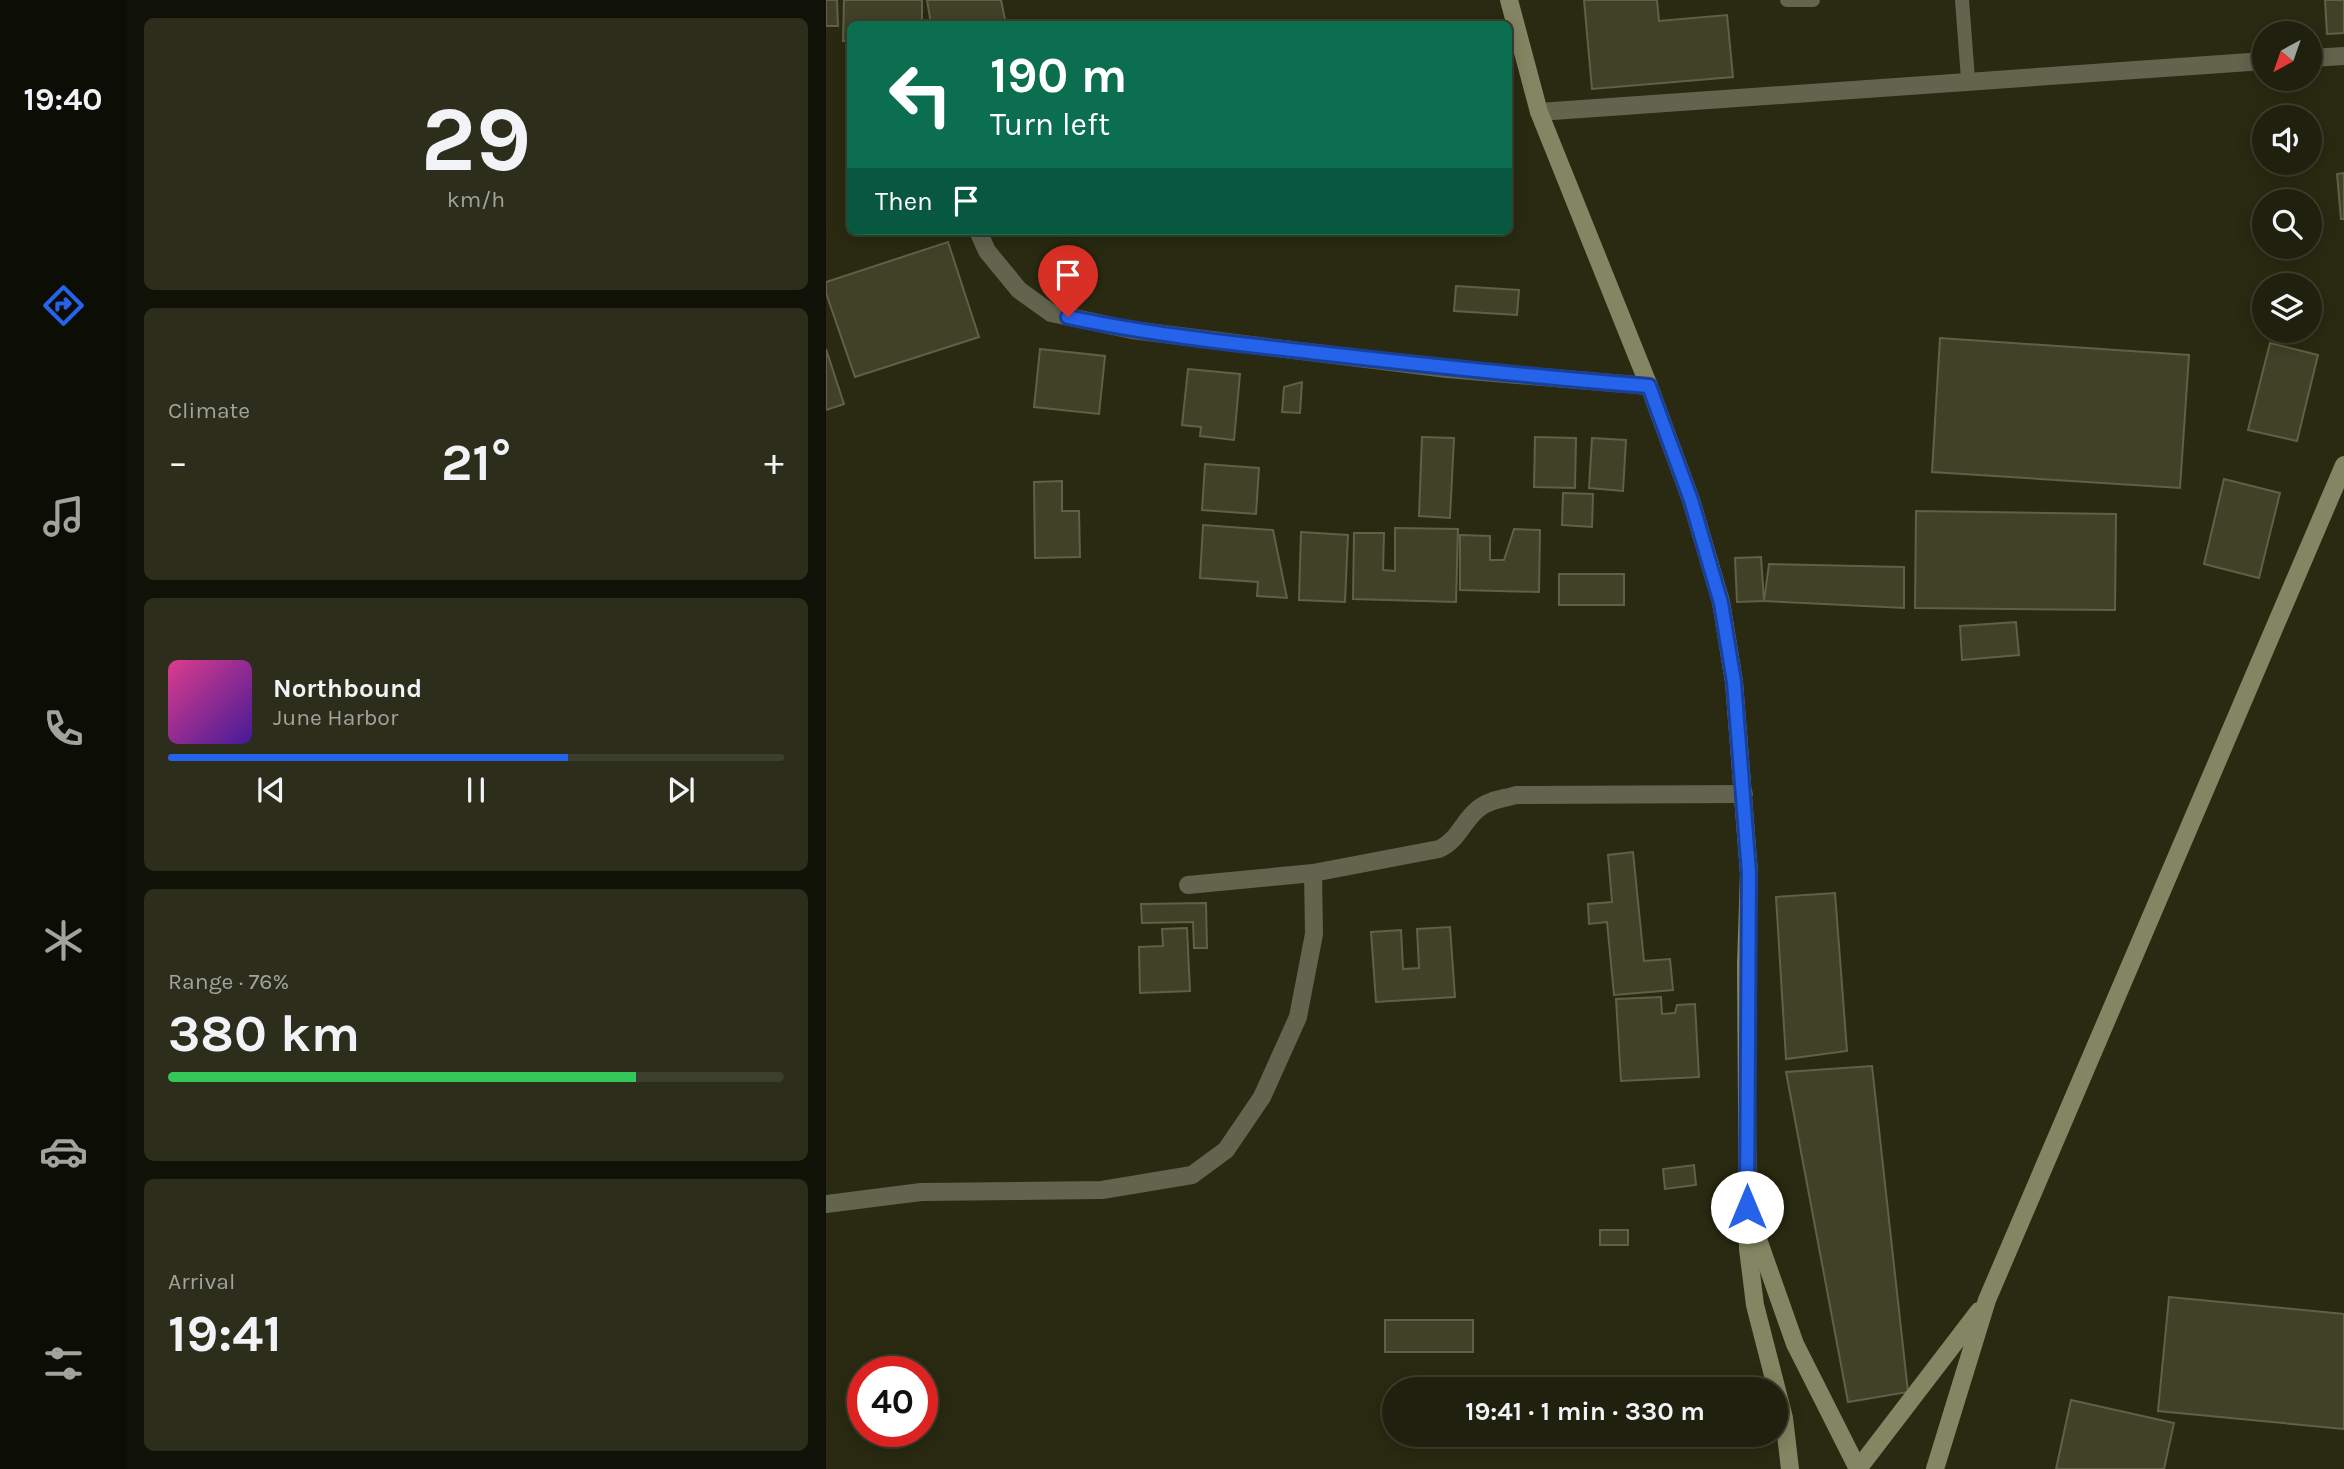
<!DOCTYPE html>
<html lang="en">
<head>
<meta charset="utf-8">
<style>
	body { margin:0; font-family:Karla,sans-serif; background:#2c2d1b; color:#f1f3f6; height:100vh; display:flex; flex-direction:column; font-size:26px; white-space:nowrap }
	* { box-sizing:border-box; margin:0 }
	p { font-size:23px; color:#a1a39d }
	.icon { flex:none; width:38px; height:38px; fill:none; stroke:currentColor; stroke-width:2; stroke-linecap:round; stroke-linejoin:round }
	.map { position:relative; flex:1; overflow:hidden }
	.sheet { display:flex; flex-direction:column; gap:18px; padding:18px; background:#111207; width:700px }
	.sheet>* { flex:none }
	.top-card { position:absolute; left:21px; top:21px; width:665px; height:214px; border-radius:10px; box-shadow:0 4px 18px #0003,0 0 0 2px #3c3e2e; background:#0b6e4f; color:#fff; overflow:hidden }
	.needle { width:46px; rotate:220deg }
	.controls { position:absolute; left:1426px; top:21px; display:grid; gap:14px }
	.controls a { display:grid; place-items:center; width:70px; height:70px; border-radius:50%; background:#1f200d; box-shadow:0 4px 18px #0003,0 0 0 2px #3c3e2e; font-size:35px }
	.speed { position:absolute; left:21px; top:1356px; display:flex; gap:14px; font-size:35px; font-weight:700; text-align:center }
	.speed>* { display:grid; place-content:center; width:91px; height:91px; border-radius:50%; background:#1f200d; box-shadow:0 4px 18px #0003,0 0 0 2px #3c3e2e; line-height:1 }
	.speed .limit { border:10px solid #d22; background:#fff; color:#111 }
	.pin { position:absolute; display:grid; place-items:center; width:60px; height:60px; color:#fff; margin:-72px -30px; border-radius:50% 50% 50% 0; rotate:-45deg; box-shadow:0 0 7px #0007 }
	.pin .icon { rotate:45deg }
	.me { position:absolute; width:77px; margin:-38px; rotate:0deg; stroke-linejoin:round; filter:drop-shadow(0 0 5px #0008) }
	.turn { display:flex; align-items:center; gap:24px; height:147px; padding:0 28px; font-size:32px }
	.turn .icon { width:91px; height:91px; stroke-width:2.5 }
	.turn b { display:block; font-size:49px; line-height:60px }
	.then { display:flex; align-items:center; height:66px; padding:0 28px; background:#0003; gap:14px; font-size:26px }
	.big { font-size:52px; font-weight:700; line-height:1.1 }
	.sheet .widget { flex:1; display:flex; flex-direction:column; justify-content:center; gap:10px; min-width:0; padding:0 24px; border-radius:10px; background:#2c2d1b }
	.sheet .dial { align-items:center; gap:0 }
	.dial b { font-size:91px; line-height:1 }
	.song { display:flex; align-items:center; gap:21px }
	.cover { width:84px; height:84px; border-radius:10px; background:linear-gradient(135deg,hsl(330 70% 55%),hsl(260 70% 35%)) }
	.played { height:7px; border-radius:4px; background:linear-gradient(90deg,#2563eb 65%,#3c3e2e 65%) }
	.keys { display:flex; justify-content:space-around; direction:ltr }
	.heat { display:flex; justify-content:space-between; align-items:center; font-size:38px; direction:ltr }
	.charge { height:10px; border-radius:5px; background:linear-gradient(90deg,#34c759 76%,#3c3e2e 0) }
	.trip { position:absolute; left:556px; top:1377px; width:406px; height:70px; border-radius:35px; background:#1f200d; box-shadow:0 4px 18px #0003,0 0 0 2px #3c3e2e; font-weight:700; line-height:70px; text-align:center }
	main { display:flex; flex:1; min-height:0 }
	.dock { display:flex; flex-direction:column; width:126px; justify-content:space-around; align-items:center; background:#0c0d05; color:#a1a39d }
	.dock .icon { width:49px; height:49px }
	.dock .on { color:#2563eb }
	.dock b { font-size:32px; color:#f1f3f6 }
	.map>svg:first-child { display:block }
</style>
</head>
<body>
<main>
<nav class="dock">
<b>19:40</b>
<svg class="icon on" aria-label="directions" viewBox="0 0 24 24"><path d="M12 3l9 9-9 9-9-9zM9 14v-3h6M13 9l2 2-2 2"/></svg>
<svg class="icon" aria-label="music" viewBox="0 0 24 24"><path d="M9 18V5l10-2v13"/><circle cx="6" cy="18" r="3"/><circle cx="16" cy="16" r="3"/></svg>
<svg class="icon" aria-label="phone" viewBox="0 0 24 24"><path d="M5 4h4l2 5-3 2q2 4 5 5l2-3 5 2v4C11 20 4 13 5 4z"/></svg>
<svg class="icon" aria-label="climate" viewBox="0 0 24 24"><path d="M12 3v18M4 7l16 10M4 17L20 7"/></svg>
<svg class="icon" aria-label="car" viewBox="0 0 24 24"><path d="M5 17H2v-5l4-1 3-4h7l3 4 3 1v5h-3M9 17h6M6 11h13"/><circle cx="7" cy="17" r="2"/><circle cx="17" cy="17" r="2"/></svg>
<svg class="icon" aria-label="filters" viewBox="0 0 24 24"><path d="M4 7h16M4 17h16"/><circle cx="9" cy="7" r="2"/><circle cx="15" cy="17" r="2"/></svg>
</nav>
<section class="sheet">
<div class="widget dial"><b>29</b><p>km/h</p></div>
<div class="widget"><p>Climate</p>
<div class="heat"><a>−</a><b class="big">21°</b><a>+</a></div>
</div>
<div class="widget">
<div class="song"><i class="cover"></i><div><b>Northbound</b><p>June Harbor</p></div></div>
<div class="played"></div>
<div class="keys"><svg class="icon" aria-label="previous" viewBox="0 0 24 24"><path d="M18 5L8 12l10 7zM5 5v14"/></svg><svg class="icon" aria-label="pause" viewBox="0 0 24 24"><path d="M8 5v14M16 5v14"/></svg><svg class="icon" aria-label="next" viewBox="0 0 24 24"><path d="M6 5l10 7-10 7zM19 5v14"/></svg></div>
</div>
<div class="widget"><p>Range · 76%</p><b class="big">380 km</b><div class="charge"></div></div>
<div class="widget"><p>Arrival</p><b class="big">19:41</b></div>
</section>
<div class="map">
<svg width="1518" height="1469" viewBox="0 0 1518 1469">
	<rect width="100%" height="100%" fill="#292a11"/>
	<g fill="#414128" stroke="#606046" stroke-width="2">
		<path d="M0 0H11L12 26H0Z"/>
		<path d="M18 0H96V24H24V41H17Z"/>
		<path d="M101 0H175L180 24H105Z"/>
		<path d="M758 0H831L833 21 901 15 907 77 766 89Z"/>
		<path d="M1499 0H1518V33L1501 34Z"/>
		<path d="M1518 173V219H1515L1511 174Z"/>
		<path d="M122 242 153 337 29 377 0 293V282Z"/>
		<path d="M630 286 693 290 691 315 628 311Z"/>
		<path d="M1114 338 1363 355 1354 488 1106 472Z"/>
		<path d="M1444 343 1492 355 1471 441 1422 430Z"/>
		<path d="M0 349 18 404 0 410Z"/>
		<path d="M214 349 279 356 273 414 208 407Z"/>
		<path d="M362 369 414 374 408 440 374 436 375 427 356 425Z"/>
		<path d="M476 382 474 413 456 412 458 387Z"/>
		<path d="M596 437 628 438 624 518 593 516Z"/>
		<path d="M709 437 750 438 749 488 708 487Z"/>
		<path d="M766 438 800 440 797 491 763 488Z"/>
		<path d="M379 464 433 468 430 514 376 510Z"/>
		<path d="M1398 479 1454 493 1433 578 1378 564Z"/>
		<path d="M236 481V511H253L254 557 209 558 208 482Z"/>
		<path d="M737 493 767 494 766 527 736 525Z"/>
		<path d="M1090 511 1290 514 1289 610 1089 608Z"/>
		<path d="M377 525 447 530 461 598 431 596 432 582 374 578Z"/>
		<path d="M569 528 632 529 630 602 527 599 528 533H558L557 570 569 571Z"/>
		<path d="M688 529 714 530 713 592 634 590V535L664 536V560H678Z"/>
		<path d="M475 532 522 535 519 602 473 600Z"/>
		<path d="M935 557 938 601 911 602 909 558Z"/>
		<path d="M943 564 1078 567V608L938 601Z"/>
		<rect x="733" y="574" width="65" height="31"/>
		<path d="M1190 622 1193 655 1136 660 1134 626Z"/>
		<path d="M807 852 818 961 844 959 847 990 788 995 781 922 763 924 762 904 786 902 782 855Z"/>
		<path d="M1009 893 1021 1051 960 1059 950 897Z"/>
		<path d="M380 903 381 948H368L367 922 316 923 315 904Z"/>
		<path d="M624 927 629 997 550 1002 545 932 575 930 577 969 593 968 591 929Z"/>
		<path d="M361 928 364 991 314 993 313 947 337 946 336 929Z"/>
		<path d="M835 997 836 1014 849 1013 851 1005 869 1004 873 1077 795 1081 790 999Z"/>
		<path d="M1046 1066 1082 1392 1022 1402 960 1072Z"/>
		<path d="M868 1165 870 1185 839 1189 837 1169Z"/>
		<rect x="774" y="1230" width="28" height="15"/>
		<path d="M1343 1297 1518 1314V1429L1332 1411Z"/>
		<rect x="559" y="1320" width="88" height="32"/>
		<path d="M1245 1400 1348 1423 1338 1469H1230Z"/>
	</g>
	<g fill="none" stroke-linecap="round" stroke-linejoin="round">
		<g stroke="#63644e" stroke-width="14">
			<path d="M961 0H987"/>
			<path d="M1136 0 1142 79"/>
		</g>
		<g stroke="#63644e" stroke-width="18">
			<path d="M1484 58 1518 56"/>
			<path d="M713 112 1438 61"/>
			<path d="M152 231 161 251 193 290 225 313 306 330 409 343 621 369 823 386"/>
			<path d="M362 885 487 873 613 849C632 841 636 822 652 809 662 800 677 799 690 795L918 794"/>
			<path d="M0 1204 95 1192 276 1190 366 1175 400 1150 436 1097 472 1017 488 934 487 873"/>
		</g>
		<g stroke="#848562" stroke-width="18">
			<path d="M683 0 713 112 823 386 865 500 895 602 908 682 923 873 920 964 922 1249 929 1305 958 1418 964 1469"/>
			<path d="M927 1225 969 1344 1032 1469"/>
			<path d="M1032 1469 1153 1311"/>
			<path d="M1109 1469 1161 1300 1518 465"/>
		</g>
	</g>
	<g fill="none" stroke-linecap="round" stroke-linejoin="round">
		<g stroke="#184099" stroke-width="18">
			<path id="route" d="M242 317C321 334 403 343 484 352 597 365 710 377 823 386L865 500 895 603 908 682 923 873 921 1207"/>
		</g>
		<use href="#route" stroke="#2563eb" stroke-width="12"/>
	</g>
</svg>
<div class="controls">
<a><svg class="needle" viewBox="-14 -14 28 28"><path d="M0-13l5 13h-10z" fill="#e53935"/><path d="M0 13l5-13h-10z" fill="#a1a39d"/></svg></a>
<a><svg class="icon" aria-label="sound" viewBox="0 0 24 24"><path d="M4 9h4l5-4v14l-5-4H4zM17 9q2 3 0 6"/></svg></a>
<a><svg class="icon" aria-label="search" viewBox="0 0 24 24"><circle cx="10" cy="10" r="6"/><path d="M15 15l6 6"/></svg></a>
<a><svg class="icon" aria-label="layers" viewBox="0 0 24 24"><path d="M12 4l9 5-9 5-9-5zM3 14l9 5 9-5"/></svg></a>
</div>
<div class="speed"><div class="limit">40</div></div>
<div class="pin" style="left:242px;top:317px;background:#d93025"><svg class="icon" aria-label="arrive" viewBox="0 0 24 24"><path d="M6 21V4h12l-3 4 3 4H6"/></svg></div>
<svg class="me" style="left:921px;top:1207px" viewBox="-20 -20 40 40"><circle r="19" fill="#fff"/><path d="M0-13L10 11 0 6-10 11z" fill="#2563eb"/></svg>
<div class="trip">19:41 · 1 min · 330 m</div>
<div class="top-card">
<div class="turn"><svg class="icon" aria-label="left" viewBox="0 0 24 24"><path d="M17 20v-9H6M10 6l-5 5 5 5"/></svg><div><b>190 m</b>Turn left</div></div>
<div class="then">Then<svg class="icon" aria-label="arrive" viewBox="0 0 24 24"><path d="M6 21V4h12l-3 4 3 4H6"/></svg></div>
</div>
</div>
</main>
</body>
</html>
